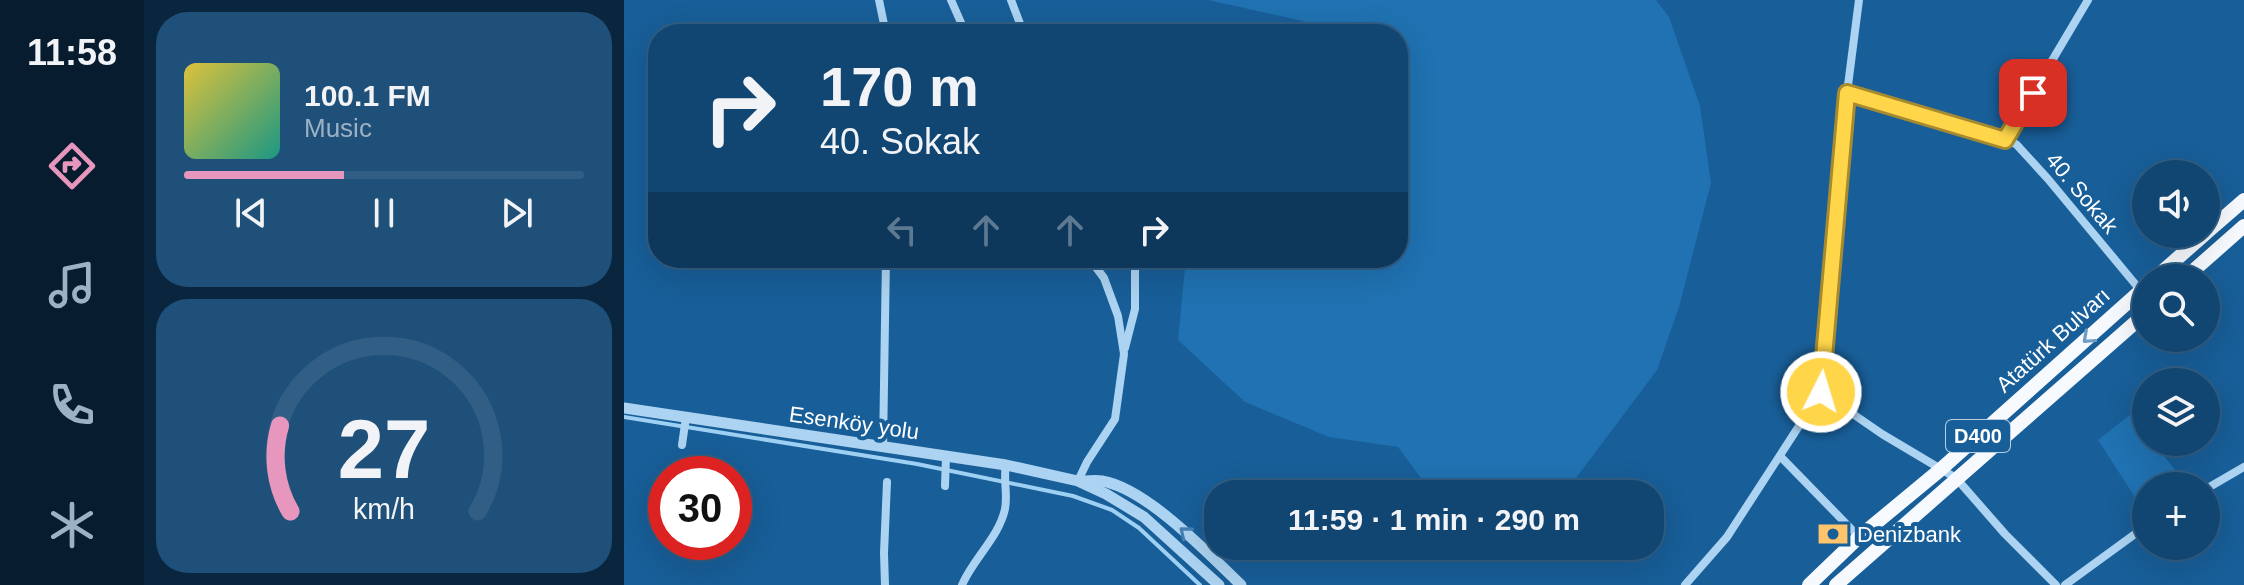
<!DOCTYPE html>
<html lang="en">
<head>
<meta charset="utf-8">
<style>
	body { margin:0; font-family:Helvetica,sans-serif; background:#1f507a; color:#f1f3f6; height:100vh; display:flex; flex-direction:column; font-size:30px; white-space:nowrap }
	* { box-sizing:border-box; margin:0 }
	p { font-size:26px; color:#9cb1c4 }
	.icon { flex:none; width:44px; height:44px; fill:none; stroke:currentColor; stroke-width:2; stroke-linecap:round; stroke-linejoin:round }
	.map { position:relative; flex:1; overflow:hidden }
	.side { display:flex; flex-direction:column; gap:12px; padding:12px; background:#0a263f; width:480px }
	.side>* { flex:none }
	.guide { position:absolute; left:24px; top:24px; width:760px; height:244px; border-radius:32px; box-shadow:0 8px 32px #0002,0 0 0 2px #315e84; background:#124672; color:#f1f3f6; overflow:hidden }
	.tools { position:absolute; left:1508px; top:160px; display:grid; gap:16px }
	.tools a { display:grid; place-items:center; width:88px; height:88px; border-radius:50%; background:#124672; box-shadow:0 8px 32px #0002,0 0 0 2px #315e84; font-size:40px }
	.speed { position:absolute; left:24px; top:456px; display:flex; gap:16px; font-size:40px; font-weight:700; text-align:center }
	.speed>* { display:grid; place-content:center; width:104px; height:104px; border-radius:50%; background:#124672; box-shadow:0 8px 32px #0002,0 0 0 2px #315e84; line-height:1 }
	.speed .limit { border:12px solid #d22; background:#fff; color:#111 }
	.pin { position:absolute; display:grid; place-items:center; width:68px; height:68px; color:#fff; margin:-34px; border-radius:16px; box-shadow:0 4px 12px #0006 }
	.me { position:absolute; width:88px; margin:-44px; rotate:5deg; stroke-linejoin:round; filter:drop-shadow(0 0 6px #0008) }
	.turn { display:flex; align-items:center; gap:28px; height:168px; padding:0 40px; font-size:36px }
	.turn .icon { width:104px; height:104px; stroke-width:2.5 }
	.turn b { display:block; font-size:56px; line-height:68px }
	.lanes { display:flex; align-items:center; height:76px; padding:0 40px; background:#0003; justify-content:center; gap:40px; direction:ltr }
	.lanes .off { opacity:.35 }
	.side .tile { flex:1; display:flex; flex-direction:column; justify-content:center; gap:12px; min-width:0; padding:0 28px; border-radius:32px; background:#1f507a }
	.side .dial { align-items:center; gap:0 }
	.dial svg { height:208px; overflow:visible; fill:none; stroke:#315e84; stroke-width:7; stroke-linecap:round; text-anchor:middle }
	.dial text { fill:#f1f3f6; stroke:none }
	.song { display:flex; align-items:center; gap:24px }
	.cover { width:96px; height:96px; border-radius:12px; background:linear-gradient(135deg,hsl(50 70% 55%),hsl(170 70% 35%)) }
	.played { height:8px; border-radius:4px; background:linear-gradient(90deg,#e797bd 40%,#315e84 40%) }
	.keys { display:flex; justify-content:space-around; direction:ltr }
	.trip { position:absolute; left:580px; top:480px; width:460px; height:80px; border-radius:32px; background:#124672; box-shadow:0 8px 32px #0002,0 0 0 2px #315e84; font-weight:700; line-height:80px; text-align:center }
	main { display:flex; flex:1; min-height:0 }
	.tab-bar { display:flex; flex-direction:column; width:144px; justify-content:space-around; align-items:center; background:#071c2e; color:#9cb1c4 }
	.tab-bar .icon { width:56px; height:56px }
	.tab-bar .selected { color:#e797bd }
	.tab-bar b { font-size:36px; color:#f1f3f6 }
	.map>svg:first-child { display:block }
</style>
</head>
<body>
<main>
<nav class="tab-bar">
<b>11:58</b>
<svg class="icon selected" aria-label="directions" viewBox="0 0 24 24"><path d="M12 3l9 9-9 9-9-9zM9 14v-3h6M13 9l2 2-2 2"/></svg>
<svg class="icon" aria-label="music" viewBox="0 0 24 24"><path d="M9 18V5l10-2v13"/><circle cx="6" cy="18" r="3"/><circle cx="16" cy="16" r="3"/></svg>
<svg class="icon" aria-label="phone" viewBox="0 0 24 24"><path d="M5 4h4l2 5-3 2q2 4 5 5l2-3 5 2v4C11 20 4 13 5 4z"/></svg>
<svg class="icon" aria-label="climate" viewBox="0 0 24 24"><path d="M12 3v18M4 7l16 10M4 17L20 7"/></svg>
</nav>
<section class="side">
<div class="tile">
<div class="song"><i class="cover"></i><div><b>100.1 FM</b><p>Music</p></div></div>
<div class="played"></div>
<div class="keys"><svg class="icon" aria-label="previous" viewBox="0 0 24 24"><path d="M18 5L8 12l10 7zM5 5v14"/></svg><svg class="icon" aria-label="pause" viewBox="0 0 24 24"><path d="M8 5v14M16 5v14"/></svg><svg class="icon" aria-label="next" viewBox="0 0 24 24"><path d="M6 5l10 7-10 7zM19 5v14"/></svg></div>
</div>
<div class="tile dial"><svg viewBox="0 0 100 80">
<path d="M14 69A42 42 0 1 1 86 69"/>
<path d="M14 69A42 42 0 0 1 10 36" stroke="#e797bd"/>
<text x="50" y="56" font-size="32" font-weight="700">27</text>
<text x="50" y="72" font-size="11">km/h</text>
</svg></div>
</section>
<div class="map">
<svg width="1620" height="585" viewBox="0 0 1620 585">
	<rect width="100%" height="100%" fill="#185e98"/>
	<g fill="#2072b2">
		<path d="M584 0H1032L1045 17 1076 106 1087 183 1055 307 1033 370 940 494H813L796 477 774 447 705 437 621 402 554 340 562 258H774V34H682L679 21Z"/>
		<path d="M1507 414 1522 434V442H1529L1562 484 1559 486H1522V510L1520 511 1474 440Z"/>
	</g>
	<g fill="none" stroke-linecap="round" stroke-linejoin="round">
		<path stroke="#9ed0f4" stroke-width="4" d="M0 417 293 464 449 496 488 510 515 528 576 585"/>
		<g stroke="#acd3f1" stroke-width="8">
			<path d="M255 0 262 34"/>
			<path d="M327 0 342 34"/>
			<path d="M387 0 400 34"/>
			<path d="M1223 93 1392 144 1424 179 1517 291"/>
			<path d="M1381 140 1464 0"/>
			<path d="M501 348 511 309V258"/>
			<path d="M1197 392 1258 434 1332 478 1381 534 1432 585"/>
			<path d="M58 445 62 417"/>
			<path d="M259 448 262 258"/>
			<path d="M1156 456 1235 537"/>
			<path d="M454 481 463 462 491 419 500 354 494 316 480 278 465 258"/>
			<path d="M321 486 322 456"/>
			<path d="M1582 489 1620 467"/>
			<path d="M261 585 260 553 263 482"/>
			<path d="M338 585C349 559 375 537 381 509 384 494 379 479 382 465"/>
			<path d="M1061 585 1103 537 1197 392 1223 93 1235 0"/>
			<path d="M1441 585 1522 526"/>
		</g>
		<g stroke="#acd3f1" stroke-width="11">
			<path d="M0 408 382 465 454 481 482 494 520 517 595 585"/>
			<path d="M459 481C465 481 472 480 478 481 522 488 585 554 617 585"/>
		</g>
		<g stroke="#f6faff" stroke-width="14">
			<path d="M1582 233 1620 200"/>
			<path d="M1531 278 1581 234"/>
			<path d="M1561 278 1620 226"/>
			<path d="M1185 585 1235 537 1316 470 1522 286"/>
			<path d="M1212 585 1522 313"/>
		</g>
	</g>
	<defs><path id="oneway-chevron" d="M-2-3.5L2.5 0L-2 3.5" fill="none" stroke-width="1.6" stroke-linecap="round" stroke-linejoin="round" transform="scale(2)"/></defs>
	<use stroke="#719cc1" href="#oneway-chevron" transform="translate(1464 338) rotate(138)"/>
	<use stroke="#4481b3" href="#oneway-chevron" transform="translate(561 532) rotate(-141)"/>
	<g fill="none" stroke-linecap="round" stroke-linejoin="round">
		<g stroke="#a68a30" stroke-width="20">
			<path id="route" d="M1197 392 1223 93 1381 140 1409 93"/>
		</g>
		<use href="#route" stroke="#ffd54a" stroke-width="14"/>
	</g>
	<defs>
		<g id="bank-bare" transform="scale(2.4)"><path d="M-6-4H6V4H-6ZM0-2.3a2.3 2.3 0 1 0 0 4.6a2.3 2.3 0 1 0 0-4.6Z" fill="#ffc46c" stroke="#185e98" stroke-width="2.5" paint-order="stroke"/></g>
	</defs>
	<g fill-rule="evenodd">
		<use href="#bank-bare" x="1209" y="534"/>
	</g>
	<g text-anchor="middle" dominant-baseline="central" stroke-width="8" stroke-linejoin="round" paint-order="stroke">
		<rect fill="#185e98" stroke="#bacfe0" stroke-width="2" x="1322" y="420" width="64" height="32" rx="6"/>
		<g font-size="20" font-weight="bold" fill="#fff">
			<text x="1354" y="436">D400</text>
		</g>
		<g font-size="22" fill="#fff" stroke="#185e98">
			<text transform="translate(1458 193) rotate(50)">40. Sokak</text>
			<text transform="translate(1429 340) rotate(-42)">Atatürk Bulvarı</text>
			<text transform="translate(230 423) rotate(8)">Esenköy yolu</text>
		</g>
		<g font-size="22" fill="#fff" stroke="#185e98" text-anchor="start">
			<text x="1233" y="534">Denizbank</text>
		</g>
	</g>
</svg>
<div class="tools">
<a><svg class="icon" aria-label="sound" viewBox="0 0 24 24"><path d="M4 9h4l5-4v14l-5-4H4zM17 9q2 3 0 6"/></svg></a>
<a><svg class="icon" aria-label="search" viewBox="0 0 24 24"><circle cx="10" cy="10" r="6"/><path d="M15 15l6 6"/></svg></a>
<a><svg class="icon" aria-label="layers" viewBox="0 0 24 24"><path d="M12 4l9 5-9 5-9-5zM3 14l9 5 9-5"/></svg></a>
<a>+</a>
</div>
<div class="speed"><div class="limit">30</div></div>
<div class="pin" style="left:1409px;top:93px;background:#d93025"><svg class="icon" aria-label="arrive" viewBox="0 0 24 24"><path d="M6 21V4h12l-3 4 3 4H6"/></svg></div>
<svg class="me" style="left:1197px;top:392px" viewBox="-20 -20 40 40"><circle r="17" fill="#ffd54a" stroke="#fff" stroke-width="3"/><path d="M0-11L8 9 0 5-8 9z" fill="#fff"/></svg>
<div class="trip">11:59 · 1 min · 290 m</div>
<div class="guide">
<div class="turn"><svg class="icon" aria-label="right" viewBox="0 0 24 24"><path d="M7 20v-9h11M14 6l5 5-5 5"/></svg><div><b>170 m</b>40. Sokak</div></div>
<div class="lanes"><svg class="icon off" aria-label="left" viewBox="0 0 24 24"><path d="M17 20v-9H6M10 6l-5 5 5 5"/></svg><svg class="icon off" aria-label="ahead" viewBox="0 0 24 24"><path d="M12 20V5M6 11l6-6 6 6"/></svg><svg class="icon off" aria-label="ahead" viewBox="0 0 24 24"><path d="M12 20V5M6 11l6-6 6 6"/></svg><svg class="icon" aria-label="right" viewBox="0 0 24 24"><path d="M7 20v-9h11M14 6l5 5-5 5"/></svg></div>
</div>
</div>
</main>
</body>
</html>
